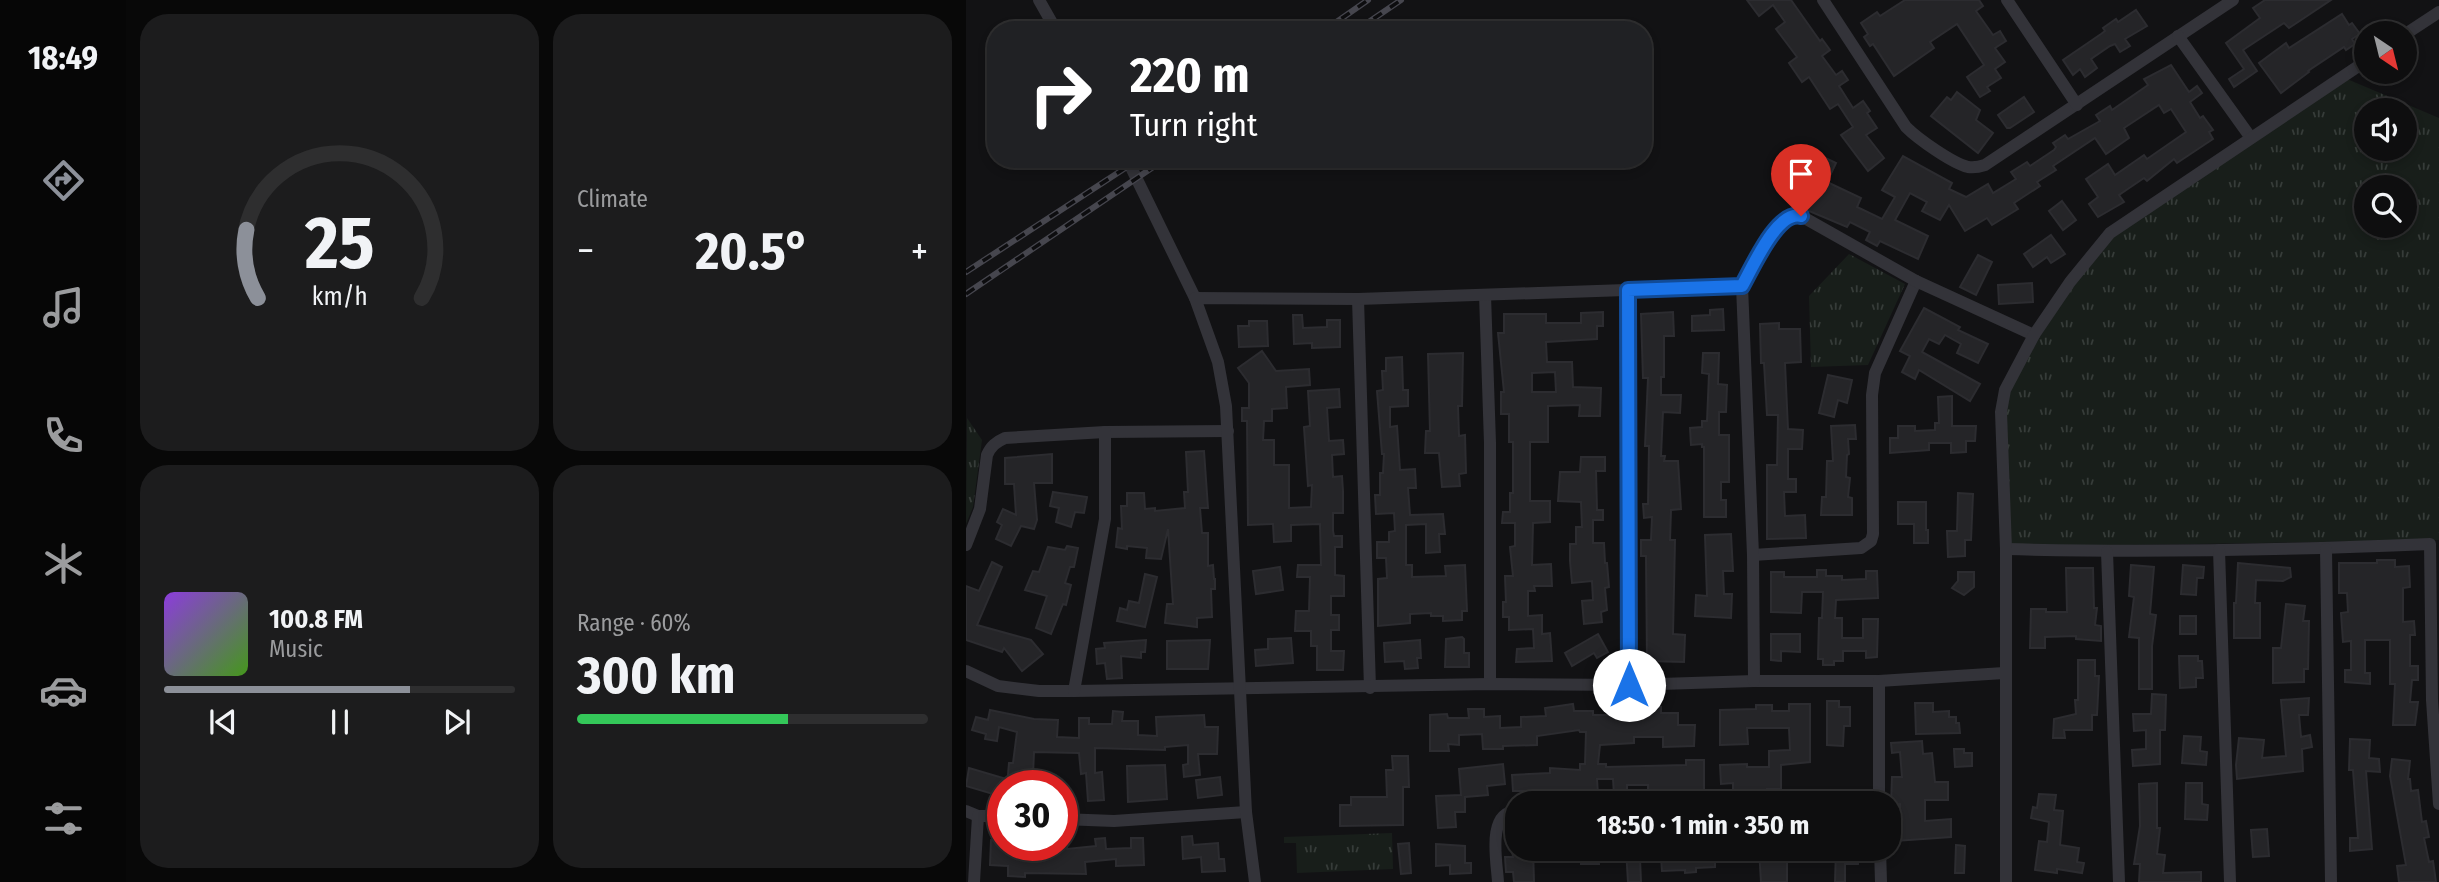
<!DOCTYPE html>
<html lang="en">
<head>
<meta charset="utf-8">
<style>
	body { margin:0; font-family:"Fira Sans Condensed",sans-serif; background:#1c1c1d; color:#f1f3f6; height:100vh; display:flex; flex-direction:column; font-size:26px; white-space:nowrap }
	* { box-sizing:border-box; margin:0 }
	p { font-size:23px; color:#9b9c9e }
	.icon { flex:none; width:38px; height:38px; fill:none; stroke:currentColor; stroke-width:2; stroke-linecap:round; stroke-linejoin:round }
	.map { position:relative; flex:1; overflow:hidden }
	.drawer { display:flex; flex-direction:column; gap:14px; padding:14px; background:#080808; width:840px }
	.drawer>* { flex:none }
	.guide { position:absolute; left:21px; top:21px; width:665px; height:147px; border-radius:28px; box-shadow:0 4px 10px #0003,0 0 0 2px #2e2e2f; background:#202124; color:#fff; overflow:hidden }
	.needle { width:46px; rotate:145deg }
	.buttons { position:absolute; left:1388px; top:21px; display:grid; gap:14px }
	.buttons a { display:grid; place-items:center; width:63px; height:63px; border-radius:50%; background:#0e0e0f; box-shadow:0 4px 10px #0003,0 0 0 2px #2e2e2f; font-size:35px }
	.speed { position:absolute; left:21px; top:770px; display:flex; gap:14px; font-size:35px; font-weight:700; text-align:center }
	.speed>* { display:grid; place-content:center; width:91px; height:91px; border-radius:50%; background:#0e0e0f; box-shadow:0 4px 10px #0003,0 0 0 2px #2e2e2f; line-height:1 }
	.speed .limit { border:10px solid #d22; background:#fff; color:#111 }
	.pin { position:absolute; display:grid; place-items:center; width:60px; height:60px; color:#fff; margin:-72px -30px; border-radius:50% 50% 50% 0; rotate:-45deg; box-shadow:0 0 7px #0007 }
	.pin .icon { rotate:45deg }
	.me { position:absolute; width:77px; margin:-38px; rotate:0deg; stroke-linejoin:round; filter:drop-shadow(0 0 5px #0008) }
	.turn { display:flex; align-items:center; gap:24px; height:147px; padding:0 28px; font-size:32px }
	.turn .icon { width:91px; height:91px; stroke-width:2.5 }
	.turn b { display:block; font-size:49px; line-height:60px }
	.big { font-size:52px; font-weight:700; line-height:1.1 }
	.drawer .widget { flex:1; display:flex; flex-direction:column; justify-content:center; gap:10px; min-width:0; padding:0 24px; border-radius:28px; background:#1c1c1d }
	.drawer .dial { align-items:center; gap:0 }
	.dial svg { height:182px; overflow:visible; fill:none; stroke:#2e2e2f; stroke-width:7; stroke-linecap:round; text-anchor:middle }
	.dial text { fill:#f1f3f6; stroke:none }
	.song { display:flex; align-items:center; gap:21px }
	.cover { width:84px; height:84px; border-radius:10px; background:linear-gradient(135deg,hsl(270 70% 55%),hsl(100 70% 35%)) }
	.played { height:7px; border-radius:4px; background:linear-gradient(90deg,#8c9099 70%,#2e2e2f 70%) }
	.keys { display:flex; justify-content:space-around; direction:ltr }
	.heat { display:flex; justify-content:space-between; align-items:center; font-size:38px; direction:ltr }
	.charge { height:10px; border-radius:5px; background:linear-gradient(90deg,#34c759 60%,#2e2e2f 0) }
	.drawer .tiles { flex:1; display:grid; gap:14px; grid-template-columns:repeat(2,1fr) }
	.trip { position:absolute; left:539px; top:791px; width:396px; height:70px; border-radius:28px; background:#0e0e0f; box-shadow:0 4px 10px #0003,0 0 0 2px #2e2e2f; font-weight:700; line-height:70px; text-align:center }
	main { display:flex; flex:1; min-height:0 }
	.tabs { display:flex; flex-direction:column; width:126px; justify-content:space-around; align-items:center; background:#060606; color:#9b9c9e }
	.tabs .icon { width:49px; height:49px }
	.tabs .on { color:#8c9099 }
	.tabs b { font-size:32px; color:#f1f3f6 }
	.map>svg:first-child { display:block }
</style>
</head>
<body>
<main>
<nav class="tabs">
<b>18:49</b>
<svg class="icon on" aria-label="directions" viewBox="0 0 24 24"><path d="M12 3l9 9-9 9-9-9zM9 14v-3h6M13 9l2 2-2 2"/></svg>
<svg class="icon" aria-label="music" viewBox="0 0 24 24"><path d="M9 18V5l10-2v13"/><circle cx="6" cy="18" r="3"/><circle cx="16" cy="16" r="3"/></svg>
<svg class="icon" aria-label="phone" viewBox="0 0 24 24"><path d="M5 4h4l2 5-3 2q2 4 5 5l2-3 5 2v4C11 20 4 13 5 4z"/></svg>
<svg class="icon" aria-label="climate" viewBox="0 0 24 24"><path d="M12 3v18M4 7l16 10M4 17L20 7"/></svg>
<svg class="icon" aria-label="car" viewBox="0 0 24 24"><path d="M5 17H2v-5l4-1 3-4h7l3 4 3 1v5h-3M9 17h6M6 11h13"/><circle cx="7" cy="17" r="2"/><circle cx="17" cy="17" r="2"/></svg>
<svg class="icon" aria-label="filters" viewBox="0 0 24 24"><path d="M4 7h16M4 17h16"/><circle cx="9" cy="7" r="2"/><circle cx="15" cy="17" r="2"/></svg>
</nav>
<section class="drawer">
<div class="tiles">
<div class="widget dial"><svg viewBox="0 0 100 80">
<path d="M14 69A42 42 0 1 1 86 69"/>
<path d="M14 69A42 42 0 0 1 9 39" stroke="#8c9099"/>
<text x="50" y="56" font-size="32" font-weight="700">25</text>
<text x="50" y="72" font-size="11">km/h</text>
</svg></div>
<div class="widget"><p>Climate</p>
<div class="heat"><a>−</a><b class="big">20.5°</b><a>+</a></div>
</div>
<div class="widget">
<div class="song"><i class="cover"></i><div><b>100.8 FM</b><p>Music</p></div></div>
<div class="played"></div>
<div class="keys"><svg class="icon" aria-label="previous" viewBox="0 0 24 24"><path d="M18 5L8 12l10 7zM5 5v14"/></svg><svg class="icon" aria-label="pause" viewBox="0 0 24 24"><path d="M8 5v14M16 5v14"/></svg><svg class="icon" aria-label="next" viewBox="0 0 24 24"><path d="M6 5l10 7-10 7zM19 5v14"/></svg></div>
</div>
<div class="widget"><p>Range · 60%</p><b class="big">300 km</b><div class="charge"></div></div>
</div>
</section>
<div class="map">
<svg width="1473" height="882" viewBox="0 0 1473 882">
	<defs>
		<pattern id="grass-tufts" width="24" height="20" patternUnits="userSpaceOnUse" patternTransform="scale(1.75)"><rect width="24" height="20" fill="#181e1a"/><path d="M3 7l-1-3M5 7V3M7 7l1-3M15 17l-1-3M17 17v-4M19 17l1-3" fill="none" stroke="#363c39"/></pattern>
	</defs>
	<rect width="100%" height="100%" fill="#121214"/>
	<g fill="url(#grass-tufts)" fill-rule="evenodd">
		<path d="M1381 79 1473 118V540L1042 547 1037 412 1041 391 1071 336 1145 235ZM1400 110H1438V149H1400ZM1400 187H1438V226H1400Z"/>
		<path d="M883 254 939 284 902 365 845 367 843 296Z"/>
		<path d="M1 418 16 440 7 507 0 524Z"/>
		<path d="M426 833 427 869 331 873 330 843H318V837Z"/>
	</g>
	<g fill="#252528" stroke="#2c2c30" stroke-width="2" fill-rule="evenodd">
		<path d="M781 0H825L854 41 856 39 864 50 856 56 870 75 876 71 882 80 873 86 887 108 897 101 904 111 901 113 911 128 900 135 918 158 902 171 875 135 887 127 872 104 864 109 843 77 836 82 823 63 831 57 810 29 819 22 807 5 793 16Z"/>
		<path d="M939 0H1013L1017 6 1010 11 1027 35 1034 31 1040 41 1029 48 1039 62 1029 69 1035 78 1021 87 1024 91 1014 97 1001 77 1018 65 991 24 964 42 968 48 928 76 907 44 904 46 898 37 902 34 895 23 911 12 914 16Z"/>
		<path d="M1299 0H1365L1323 28 1318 23 1277 50 1291 71 1268 87 1263 79 1278 69 1260 43 1294 18 1287 8Z"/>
		<path d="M1170 10 1181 26 1159 39 1164 46 1154 52 1149 44 1144 46 1125 59 1131 68 1119 77 1114 69 1107 75 1097 60 1135 34 1139 31 1137 28 1150 19 1152 22Z"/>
		<path d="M1376 14 1383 25 1386 23 1394 34 1386 39 1389 44 1380 50 1378 47 1342 71 1343 72 1315 93 1293 63 1320 43 1323 48Z"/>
		<path d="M1205 65 1223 92 1231 86 1236 93 1224 102 1234 118 1237 116 1247 130 1243 132 1247 139 1211 163 1208 159 1181 181 1178 178 1153 195 1158 202 1132 217 1123 204 1132 197 1120 179 1142 164 1149 175 1178 155 1181 159 1220 132 1205 109 1198 113 1193 105 1158 128 1163 138 1140 154 1129 138 1087 166 1090 170 1071 182 1074 186 1048 203 1052 209 1026 225 1021 218 999 231 983 205 974 220 956 211 961 202 944 193 929 220 962 236 952 259 914 241 911 246 900 240 904 232 884 222 881 227 824 203 847 152 870 163 861 182 895 198 891 207 916 219 929 197 916 190 937 156 986 183 983 189 1000 197 1022 184 1027 193 1050 179 1045 172 1061 162 1064 166 1088 150 1090 147 1087 143 1099 135 1102 139 1134 121 1130 115 1144 106 1146 110 1182 85 1178 79Z"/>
		<path d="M991 92 1014 110 1010 120 1027 133 1012 153 965 116 981 97 985 100Z"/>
		<path d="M1058 97 1068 112 1044 128H1041L1032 115Z"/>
		<path d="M1096 201 1110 220 1097 230 1083 211Z"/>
		<path d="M1085 235 1099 254 1085 263 1081 257 1067 267 1058 254Z"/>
		<path d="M1012 255 1026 262 1010 295 994 287Z"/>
		<path d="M1066 283 1067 302 1033 304 1032 285Z"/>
		<path d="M958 308 994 327 992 330 1022 344 1012 363 991 353 995 344 979 335 973 344 963 339 956 352 1014 384 1004 401 953 370 949 379 936 372 944 356 934 351Z"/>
		<path d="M757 309 758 330 726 331V316L744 315V310Z"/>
		<path d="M637 312V326H631V339L580 342 581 362H606L607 387 635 388 634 416H613L614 405 582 406V442H564V501H584V522L567 523 566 565 585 564 586 586H568L569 591H562V616L576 615V634L584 633 586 661 550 662 551 649 568 648 567 629 543 630V617H537V602H540L539 576H547L544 547 549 546V523H536L537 512H544V493H547V442H543V414H535V392H538L532 333H538V314H580V323H615V313ZM589 372 590 392H566V373Z"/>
		<path d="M707 312 708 336H698V377H695V395H715L714 413 697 412 695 456H699L698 461H712L715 509 705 510 704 540H709L707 634 719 635 718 662 681 661 680 556H675V540H685L686 517 678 518 677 504H682L683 446H679L682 378H677L675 314Z"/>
		<path d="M327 315H336L337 328 361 327V320H374V347L346 348V343L328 344Z"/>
		<path d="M283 321H301L302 346 273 347 272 326H283Z"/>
		<path d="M813 323V329H834L835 362 819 363 822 429 837 430 836 449H822V479H830V492H818L819 516 839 515 840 538 801 539V465H811L812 415H801L798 363H795L794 324Z"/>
		<path d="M296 351 310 371 343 369 344 385 320 387 321 408 306 409V421H298L297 440H308V465H323V508L345 507 346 485 342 486 338 427 344 426 342 391 373 389 374 407 361 408 363 441 377 440 378 454 366 455 367 477 376 476 377 491V513H367V531L368 536H376V547H369V575L378 576V596H365V615H373V630H365V651H378L377 670H351V646H345V631H329L330 611H343L344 577H331L332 565H355L354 524 325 525V541L308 542 307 524 282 525 281 421H276V408H283V383L272 368Z"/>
		<path d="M497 353 496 406H492L493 436 499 435 500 473 493 474 494 486 476 487 473 453H459L460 431H464L462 354Z"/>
		<path d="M737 353H753L752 384 761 385 760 412H753V435H763V482H755V500H760V517H738V447H736V444L725 445 724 428 736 427V421H741L743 374 736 373Z"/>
		<path d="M436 357 437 390H442V406L424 407V427L431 426 434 470 449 469 450 488H442L444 515 477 514 479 534H473L474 552 460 553V524L440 525V565H446V577L480 576 479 566 499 565 501 611H496V620L477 621V616H465V613L444 614V623L412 626V579L421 578 420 558H411V542H423V532L429 531 428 513 410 514 409 495H414V473H417L418 454H416L411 391 417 390 416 371H420V358Z"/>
		<path d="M862 375 886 380 881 403 872 400 868 417 853 413Z"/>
		<path d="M986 396V426H1010L1009 441H1000V452L985 453V443H963V450L924 453V438H932V426H949V431L969 430V423H973L972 397Z"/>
		<path d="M889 425 890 439H882L883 454 881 455 880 477 884 478 882 497 886 498V515H855L856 497H860L861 461H867L865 426Z"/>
		<path d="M238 451 242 508H234L236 533H242V566L247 565 248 579H249V589H245L246 617 231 618V627L199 623 201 604H207L202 529 195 559 180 558 181 548 161 546V549L150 547 152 528 156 529 155 506H161V493H178L179 509 189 508V511L219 508 218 492H222L220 452Z"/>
		<path d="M86 454V483H68L71 520 68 529 55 526 45 546 30 539 36 525 31 522 37 509 50 515 48 484H39V458Z"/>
		<path d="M615 457H639V471H630L631 510H637V520H627V543H638L639 563H641L643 587 639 588 641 610 635 612 636 622 618 624 616 601 627 600 626 581 606 583 604 561V544H610V527H616L615 502 592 501 594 472H614Z"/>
		<path d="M87 492 121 497 118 513 109 512 105 527 90 522 93 508 84 506Z"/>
		<path d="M992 493 1007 494 1005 540H999V556L982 557 981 531H991Z"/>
		<path d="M932 502H960V530H962V543H948V524H932Z"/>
		<path d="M765 534 767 571H757L758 594H766L765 618 729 616 730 595 741 596 739 535Z"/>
		<path d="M101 546 112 548 108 567H104L99 583 105 585 100 605 97 604 85 634 70 628 81 596 59 590 67 571 73 572 82 547 99 550Z"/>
		<path d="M1411 560H1429V567L1443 566 1444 587 1437 588V622L1448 621 1449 635H1444V666H1452V680H1446L1444 702H1452L1449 725H1427L1429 684H1424V640H1399V673H1404V684L1379 682V670H1385V641L1377 642 1375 613 1382 612 1381 593H1373V563H1411Z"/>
		<path d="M26 562 36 567 11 625 65 640 77 654 56 671 38 648 36 652 0 640V586L13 591Z"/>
		<path d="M1272 563 1324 568 1325 577 1317 581 1290 580 1289 603H1294V638H1268V603H1270Z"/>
		<path d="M1165 565 1188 567 1184 614 1190 615 1186 646V689H1173V638L1163 637 1168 597 1163 596Z"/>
		<path d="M1217 565 1238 567 1237 578H1231L1230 595 1215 594Z"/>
		<path d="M314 567 317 590 290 594 287 571Z"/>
		<path d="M1100 568H1127L1128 608H1131L1129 625 1135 626V641L1110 639V636L1079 637V648H1064L1065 609H1080V612H1101Z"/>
		<path d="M851 570H860V576H876V580L900 579V571H911L912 598 870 600 869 618H876V638H897V619H912L911 657 900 658V651H877V661H868V665H857V659H852L853 618H856L857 592H836L835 613 805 612V572H818V577H851Z"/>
		<path d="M992 572H1008V587L998 595 986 588 992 581Z"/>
		<path d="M179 574 191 577 179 627 151 621 154 608 161 610 163 601 173 603Z"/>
		<path d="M1320 604 1339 606 1337 621H1343L1342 669H1338V682L1307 683V648H1315Z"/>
		<rect x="1214" y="616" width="16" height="18"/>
		<path d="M632 634 642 652 631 658 628 653 606 666 599 653Z"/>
		<path d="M805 634H834V652L815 651V661L805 660Z"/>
		<path d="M496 637 498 639V653H503V667H479L480 639Z"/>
		<path d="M325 638 327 663 290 666 289 650 302 649V639Z"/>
		<path d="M180 640 179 652H175V658L155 656 156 678 141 679 139 663 131 664 130 649 139 648 138 643Z"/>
		<path d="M244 640 242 669H201V641Z"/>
		<path d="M454 640 455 658H451L452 668 439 669 438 661 419 662 418 643Z"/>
		<path d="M1213 656H1232V661H1236L1237 678H1230V687L1214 688Z"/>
		<path d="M1112 660H1129V676H1133L1131 715H1126V730H1098L1099 738H1087L1088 719 1110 714 1109 700H1112Z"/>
		<path d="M1186 694 1200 695 1199 730H1194V764L1167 766 1166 750 1180 749V730L1168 731 1167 714H1185Z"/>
		<path d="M1343 698 1342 715H1333L1335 737 1344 735 1346 747 1336 749 1337 771 1271 779 1270 765 1273 738 1298 740 1296 758 1320 756 1315 700Z"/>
		<path d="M861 701H873V707H884V726H878L877 746 861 745Z"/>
		<path d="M949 703H967V712L983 711V717H990V723H993L994 733 950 734Z"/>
		<path d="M607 704 608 711H627V715H648V709L680 707H695V713H712V725H729L728 746 697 747V737H668V743L634 745 632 764H640V767L720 765V760H738V793H708V802H682V785H661V795H648L647 779H631L632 795 615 796 574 792 575 798 558 799V791H547L546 775 584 773V768L614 770V764H619L620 732H614L613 730 571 736V745L537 746V749H517L516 734 493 735V745L482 744 483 751H464V715L481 714 482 718H503L502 709H518V717L534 716V728L555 727V717L580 716 579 708Z"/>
		<path d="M823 704H844V762L815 765V789H801V792L791 793V790L767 791V783L755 784 754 765 781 764V767H803V751L824 750 823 728H781L782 744 754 745V710L790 709V705H806V711H823Z"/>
		<path d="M24 710 68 719 92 720 91 737 113 738V718H123V724H146L147 711 157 712 156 721H172V735L191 736 190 717 238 715 239 727H252L251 754H232L234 775 218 777 217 765 222 764V745L199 747V750L129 748V773L136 772 138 800 122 801 120 773 115 774 113 753 68 752 67 775H63L62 786H41L43 763H47L51 732 33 727 31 741 19 739 20 734 6 730 10 717 22 720Z"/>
		<path d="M1218 736 1235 737 1234 751 1241 752 1240 765 1216 763Z"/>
		<path d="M1384 739 1404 740 1403 758 1413 759 1414 772 1400 771 1406 849 1384 851V838H1392L1387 770H1383Z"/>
		<path d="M956 741 957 754 966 753 969 782H982V800H959V821L985 819V837L929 841 928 827H934V804L925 805 926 777H936L934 752 926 753 925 743Z"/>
		<path d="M988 749H998V753H1006V766L989 767Z"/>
		<path d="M426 756H442L443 787H437V825L374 826V805H385V797H421L420 770H427Z"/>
		<path d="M1426 759 1444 761 1442 779H1444L1445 791 1452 790 1456 822 1460 821 1463 837 1458 838 1463 862 1467 861 1470 882H1433L1431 866 1440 865 1424 776Z"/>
		<path d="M537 764 539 784 521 786 522 795 499 797V812H489L490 827 472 828 470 796 495 795 493 769Z"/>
		<path d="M199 765 201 799 162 802 161 766Z"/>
		<path d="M3 768 37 778V797L0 786Z"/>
		<path d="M254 777 256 795 232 798 230 780Z"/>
		<path d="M1191 783V828H1194L1191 854 1199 855 1197 873 1235 872V882H1173L1174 864H1168L1174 826 1173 784Z"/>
		<path d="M1220 783H1236V804L1242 805 1241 820 1219 819Z"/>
		<path d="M1073 794 1090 795 1088 810 1097 811 1094 845 1113 848 1111 862 1118 863 1116 873 1091 869V873L1069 870 1073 841 1081 842 1083 822 1065 818 1067 807 1071 808Z"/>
		<path d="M1301 829 1303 856 1287 857 1285 830Z"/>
		<path d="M226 836 227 845 252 843 253 859H258L259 871 236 872 235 857 217 859 216 837Z"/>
		<path d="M139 838 140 849 165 848V838H177L178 865 150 866V859L119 862 120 874 59 873V877L42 876V866L24 865 25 840 37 841V845H101V849L130 846 129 839Z"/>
		<path d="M443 843 445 873 435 874 432 844Z"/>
		<path d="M470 844 499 846V863H505V873L484 874V865L470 866Z"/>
		<path d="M990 845 999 846 998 873H989Z"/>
		<path d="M546 849H567L568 882H548L547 872H540L539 857H547Z"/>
		<path d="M615 849H632L633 864H615Z"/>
		<path d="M660 849H712V859H731V849H749V867L730 868V872L719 873V870L696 871 695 857 674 858 675 882H662Z"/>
		<path d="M793 849H821V882H795Z"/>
		<path d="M870 849H893L892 864H879V882H869Z"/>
	</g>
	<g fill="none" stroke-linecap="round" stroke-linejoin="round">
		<g stroke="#333339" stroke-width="12">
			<path d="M73 0 90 30"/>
			<path d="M857 0 940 127C952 139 986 163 1002 167 1008 168 1013 167 1019 165L1267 0"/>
			<path d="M1041 0 1111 105"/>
			<path d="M1438 35 1473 12"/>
			<path d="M1212 36 1285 138"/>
			<path d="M161 159 229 298"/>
			<path d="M661 290 663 685"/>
			<path d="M519 295 524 443V684"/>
			<path d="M392 299 404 688"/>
			<path d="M0 545 14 509 21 455C25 446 30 442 39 438L139 432 262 431"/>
			<path d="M1040 549C1181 553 1322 550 1464 544L1466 700 1473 804"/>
			<path d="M1360 549 1365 882"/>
			<path d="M1253 550 1264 882"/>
			<path d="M1141 552 1153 882"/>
			<path d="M787 555 895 548 905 541 907 534 906 395 909 373 950 281"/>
			<path d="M0 671 32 686 73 691H108L524 684 663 685 788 681H913L1038 673"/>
			<path d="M788 681 787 555 776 286 811 226 825 216H835L950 281 1068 335"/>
			<path d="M108 691 139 519V432"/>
			<path d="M913 803V681"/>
			<path d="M0 811 12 816H37"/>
			<path d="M96 819 148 821 280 812"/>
			<path d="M914 849 915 882"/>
			<path d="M8 882 12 816"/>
			<path d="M289 882 280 812 260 406 252 362 229 298 392 299 776 286"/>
			<path d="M532 882C531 862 520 812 551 811"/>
			<path d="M1040 882V549L1035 412 1039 390 1068 335 1104 282 1144 233 1400 61"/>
		</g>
		<g stroke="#46464e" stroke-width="6">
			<g id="rail">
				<path d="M359 30 402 0"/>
				<path d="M391 30 435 0"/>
				<path d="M0 272 173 159"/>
				<path d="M0 294 199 159"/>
			</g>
		</g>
		<use href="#rail" stroke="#0d0d0f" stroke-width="3.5" stroke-dasharray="10" stroke-linecap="butt"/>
	</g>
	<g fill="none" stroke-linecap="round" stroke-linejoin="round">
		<g stroke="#114b97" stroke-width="18">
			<path id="route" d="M663 685 662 290 776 286C787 267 811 210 835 216"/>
		</g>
		<use href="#route" stroke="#1a73e8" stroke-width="12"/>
	</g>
</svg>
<div class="buttons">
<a><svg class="needle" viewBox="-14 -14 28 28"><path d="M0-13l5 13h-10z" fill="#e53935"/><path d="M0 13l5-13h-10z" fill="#9b9c9e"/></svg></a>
<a><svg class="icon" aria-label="sound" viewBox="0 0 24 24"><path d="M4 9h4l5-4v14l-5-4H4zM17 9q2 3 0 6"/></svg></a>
<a><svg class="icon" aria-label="search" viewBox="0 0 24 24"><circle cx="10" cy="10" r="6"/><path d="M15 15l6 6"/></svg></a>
</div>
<div class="speed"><div class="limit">30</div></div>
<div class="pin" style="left:835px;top:216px;background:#d93025"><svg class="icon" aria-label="arrive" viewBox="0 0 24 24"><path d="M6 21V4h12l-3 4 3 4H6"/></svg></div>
<svg class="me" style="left:663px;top:685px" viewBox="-20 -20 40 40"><circle r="19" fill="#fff"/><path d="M0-13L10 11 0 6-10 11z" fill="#1a73e8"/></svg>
<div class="trip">18:50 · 1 min · 350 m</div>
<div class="guide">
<div class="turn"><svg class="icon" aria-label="right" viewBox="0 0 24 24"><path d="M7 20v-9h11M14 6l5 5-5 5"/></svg><div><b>220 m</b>Turn right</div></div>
</div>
</div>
</main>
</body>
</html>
